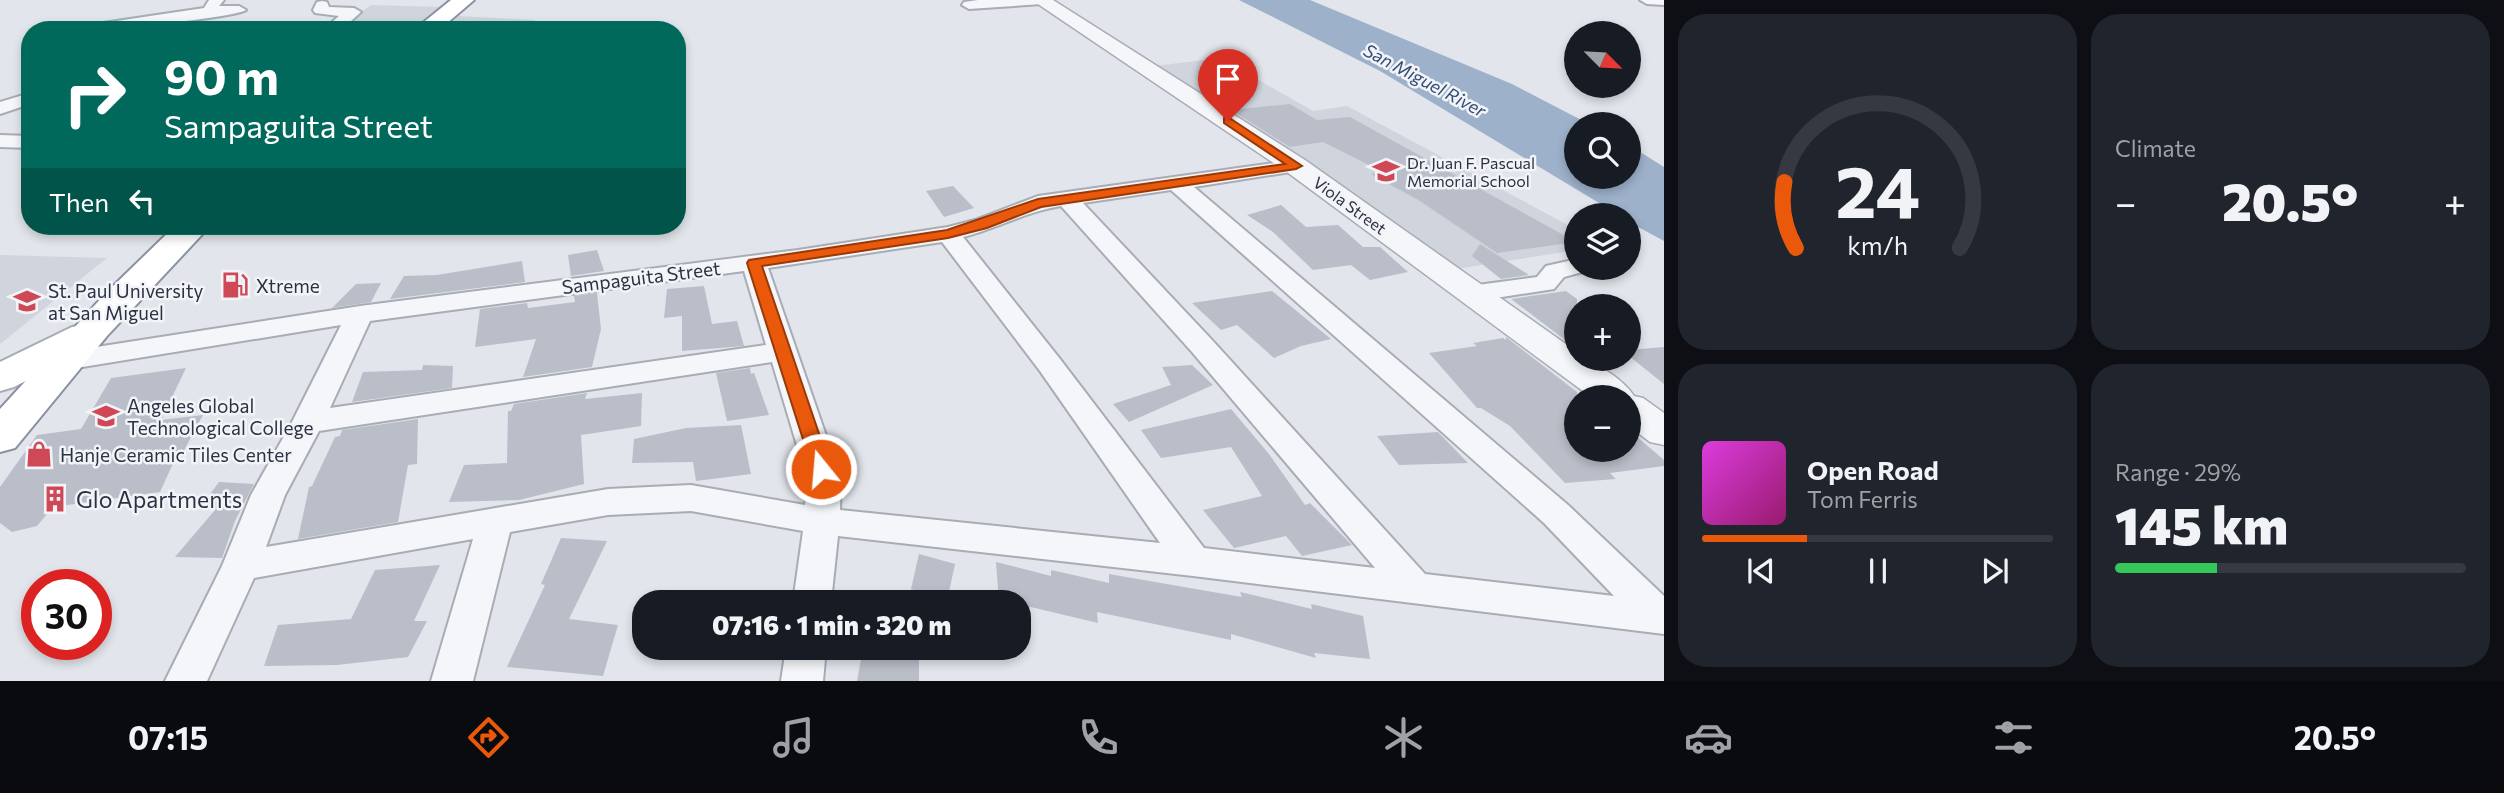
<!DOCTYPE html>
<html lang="en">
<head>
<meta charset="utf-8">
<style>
	body { margin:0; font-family:Commissioner,sans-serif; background:#20242c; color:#f1f3f6; height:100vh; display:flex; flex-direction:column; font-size:26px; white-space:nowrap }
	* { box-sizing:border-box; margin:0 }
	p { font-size:23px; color:#9ea1a6 }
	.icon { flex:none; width:38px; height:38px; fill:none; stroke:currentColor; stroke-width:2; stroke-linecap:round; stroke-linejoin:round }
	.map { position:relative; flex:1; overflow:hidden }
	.panel { display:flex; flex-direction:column; gap:14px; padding:14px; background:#0d0f14; width:840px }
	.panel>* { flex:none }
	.top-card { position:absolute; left:21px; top:21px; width:665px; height:214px; border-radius:28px; box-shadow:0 4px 10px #0003; background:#00695c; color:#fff; overflow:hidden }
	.needle { width:46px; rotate:114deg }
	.buttons { position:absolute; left:1564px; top:21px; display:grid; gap:14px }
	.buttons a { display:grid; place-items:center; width:77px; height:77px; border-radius:50%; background:#171b24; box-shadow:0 4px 10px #0003; font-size:35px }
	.speed { position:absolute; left:21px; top:569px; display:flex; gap:14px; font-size:35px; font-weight:700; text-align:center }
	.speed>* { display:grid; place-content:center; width:91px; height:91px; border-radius:50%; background:#171b24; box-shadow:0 4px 10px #0003; line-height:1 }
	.speed .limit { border:10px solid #d22; background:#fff; color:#111 }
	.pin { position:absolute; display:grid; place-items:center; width:60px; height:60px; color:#fff; margin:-72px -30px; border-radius:50% 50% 50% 0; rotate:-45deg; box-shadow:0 0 7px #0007 }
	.pin .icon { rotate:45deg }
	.me { position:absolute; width:77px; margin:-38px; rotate:343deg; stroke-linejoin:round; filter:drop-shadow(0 0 5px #0008) }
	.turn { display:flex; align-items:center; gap:24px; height:147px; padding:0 28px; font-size:32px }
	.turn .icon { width:91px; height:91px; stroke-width:2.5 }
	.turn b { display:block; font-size:49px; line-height:60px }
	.then { display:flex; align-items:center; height:66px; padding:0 28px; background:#0003; gap:14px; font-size:26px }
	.big { font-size:52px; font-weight:800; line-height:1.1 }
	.panel .widget { flex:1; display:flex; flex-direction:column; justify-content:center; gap:10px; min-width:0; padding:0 24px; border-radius:28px; background:#20242c }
	.panel .dial { align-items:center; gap:0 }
	.dial svg { height:182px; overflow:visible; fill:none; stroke:#363941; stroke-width:7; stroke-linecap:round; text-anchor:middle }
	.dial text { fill:#f1f3f6; stroke:none }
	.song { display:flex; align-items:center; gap:21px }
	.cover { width:84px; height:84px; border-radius:10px; background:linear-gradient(135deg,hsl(300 70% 55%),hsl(320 70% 35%)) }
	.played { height:7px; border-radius:4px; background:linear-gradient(90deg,#ea580c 30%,#363941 30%) }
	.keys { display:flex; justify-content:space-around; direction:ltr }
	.heat { display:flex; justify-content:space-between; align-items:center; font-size:38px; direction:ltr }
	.charge { height:10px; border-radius:5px; background:linear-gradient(90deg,#34c759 29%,#363941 0) }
	.panel .tiles { flex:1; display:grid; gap:14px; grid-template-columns:repeat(2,1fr) }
	.trip { position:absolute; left:632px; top:590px; width:399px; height:70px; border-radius:28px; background:#171b24; box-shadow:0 4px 10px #0003; font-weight:800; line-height:70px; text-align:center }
	.tabs { display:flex; height:112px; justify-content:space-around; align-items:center; background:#090b0e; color:#9ea1a6 }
	.tabs .icon { width:49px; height:49px }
	.tabs .on { color:#ea580c }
	.tabs b { font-size:32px; color:#f1f3f6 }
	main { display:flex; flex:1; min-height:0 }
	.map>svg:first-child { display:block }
</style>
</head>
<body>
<main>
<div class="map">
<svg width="1664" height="681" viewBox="0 0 1664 681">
	<rect width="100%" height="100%" fill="#e2e5eb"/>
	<g fill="#d0d4dd">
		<path d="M371 5 442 7 413 27H340Z"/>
		<path d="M459 16 535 20 532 23 564 24 558 30H444Z"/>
		<path d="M1220 58 1313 111 1347 106 1577 230V250L1450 270 1155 66Z"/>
		<path d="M0 255 107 258 0 344Z"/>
	</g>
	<path fill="#9db1cb" d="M1239 0H1310L1512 84 1589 124H1577V177H1629V145L1664 167V241L1629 222V215H1619L1380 71Z"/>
	<g fill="#b9bec8">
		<path d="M1290 104 1317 120 1350 117 1576 242 1497 253 1420 201 1371 174 1383 172 1323 142 1290 147 1231 110Z"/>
		<path d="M953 186 974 208 944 217 926 191Z"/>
		<path d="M1281 205 1306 227 1338 225 1363 247H1380L1408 272 1370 280 1351 265 1313 270 1273 232 1247 215Z"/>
		<path d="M1480 244 1529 275 1501 279 1472 256Z"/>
		<path d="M597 250 604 271 571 276 568 255Z"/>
		<path d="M522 261 525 282 390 299 404 276 437 275Z"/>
		<path d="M381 283 371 302 332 308 356 284Z"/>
		<path d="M704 286 712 324 737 321 744 346 682 351V316L664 318 667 289Z"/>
		<path d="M1272 291 1331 339 1301 346 1274 358 1237 325 1221 330 1192 303Z"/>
		<path d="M1566 291 1577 299V349L1511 299Z"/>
		<path d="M597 293 601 329 592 367 523 377 536 339 475 347 480 309 527 303 528 308 575 302 574 296Z"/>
		<path d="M1506 337 1577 392V450H1629V430L1664 460V466L1610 473 1616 479 1565 483 1510 426 1481 408H1477L1429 353 1477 346 1473 343 1503 338 1506 340Z"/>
		<path d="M1664 347V384L1629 356V350Z"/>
		<path d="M423 365 453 366 452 388 352 402 363 372 422 370Z"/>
		<path d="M1192 365 1213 385 1129 422 1113 404 1171 385 1162 367Z"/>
		<path d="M186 368 161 420 203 415 181 456 176 457 160 492 53 507 37 526 12 532 0 523V487L37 435 81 429 111 378Z"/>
		<path d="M750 368 751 374 754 373 769 415 727 421 716 373Z"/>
		<path d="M587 393 585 399 642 393 641 426 581 435 584 484 519 500 449 502 464 465 507 463 508 411H511L514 404Z"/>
		<path d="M1231 409 1269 454 1305 505 1310 503 1352 545 1302 556 1286 536 1234 548 1203 510 1262 496 1231 447 1161 458 1141 430Z"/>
		<path d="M418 419 417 464 408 465 398 522 298 539 309 487 312 486 335 437 340 436 342 430Z"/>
		<path d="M741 425 751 474 696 481 693 462 632 463 634 439 686 428Z"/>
		<path d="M1438 432 1468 463 1399 465 1377 436Z"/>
		<path d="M219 482 254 484 235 521 222 558 175 557 215 510 199 509Z"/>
		<path d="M561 538 607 541 569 619 618 625 603 676 507 667 545 585 541 584Z"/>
		<path d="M919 554 955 564 947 601 911 589Z"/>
		<path d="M996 562 1051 576V570L1109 583V574L1242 597 1240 592 1312 609 1311 604 1363 616 1370 659 1314 653 1316 658 1231 634V640L1097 612 1098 623 1018 604V602H999Z"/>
		<path d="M440 565 414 621H427L408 657 337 665 264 666 278 625 351 619 375 570Z"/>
		<path d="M863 648H919V681H857Z"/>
	</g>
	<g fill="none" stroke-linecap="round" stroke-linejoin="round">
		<g stroke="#a7acb5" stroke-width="4">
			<g id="minor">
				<path d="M209 0H224L219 6H239L246 10C240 16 106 32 95 28L103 23 204 8Z"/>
				<path d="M978 0H1049L1042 4 969 9 962 5 964 2Z"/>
				<path d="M1640 0H1664V5L1647 4Z"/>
				<path d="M322 1 327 2 329 7 354 8 361 12 341 30H323L339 16 315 13 313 10 317 2Z"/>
				<path d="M30 93V104L0 114V102Z"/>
				<path d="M0 135 30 136V148L0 147Z"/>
				<path d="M1296 160 1303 162 1307 166 1303 170 1194 187 1568 505 1664 596V634L1193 576 838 536 831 602H793L803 531 691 511 608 515 510 532 473 681H431L473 539 254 578 207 681H165L222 566 251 495 292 422 341 325 64 370 54 367 50 361 54 355 64 352 360 306 798 250 948 227 975 220 1038 196ZM1171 190 1544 523 1614 596 1425 574 1212 340 1083 203ZM1061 206 1192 352 1375 568 1204 548 1060 359 963 237C996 229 1027 211 1061 206ZM942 242 1040 371 1160 543 840 510 841 479 768 268ZM744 271 766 345 330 408 370 321ZM772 362 807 479 805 505 691 485 608 489 266 547 285 495 319 431Z"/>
				<path d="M1577 259V268H1588L1586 271 1564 277 1554 289 1470 302 1461 300 1457 294 1461 288 1470 286 1537 277 1546 266Z"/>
				<path d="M786 648H826L823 681H781Z"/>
			</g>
		</g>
		<g stroke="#a7acb5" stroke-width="3">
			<path id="tertiary" d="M1032 0H1053L1305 160 1577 352V359C1594 359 1625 381 1634 396L1643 398 1664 413V445L1650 442 1629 426V397H1591L1287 172Z"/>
		</g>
		<g stroke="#a7acb5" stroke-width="4">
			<path id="secondary" d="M86 324 100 327 105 335 100 343 14 387 0 391V362L72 327Z"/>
		</g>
		<g stroke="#8a92a2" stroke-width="4">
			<g id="trunk">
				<path d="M451 0H474L439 30H414Z"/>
				<path d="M175 226H210L107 336 15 448 0 452V409L105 294Z"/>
			</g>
		</g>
		<use href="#minor" fill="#f5f6f9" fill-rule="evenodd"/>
		<use href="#tertiary" fill="#f5f6f9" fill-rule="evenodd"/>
		<use href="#secondary" fill="#fff" fill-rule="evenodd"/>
		<use href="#trunk" fill="#fff" fill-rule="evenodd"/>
	</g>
	<path fill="#ea580c" stroke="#983908" stroke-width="2" d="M1228 117 1302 166 1296 169 1041 207 987 228 948 238 762 266 831 469 828 474H814L747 263 749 260 947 230 1038 199 1285 164 1224 123V118Z"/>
	<defs>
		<g id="school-bare" transform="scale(2.1)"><path d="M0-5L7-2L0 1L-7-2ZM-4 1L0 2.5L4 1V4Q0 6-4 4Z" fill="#cf4855" stroke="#f2f4f8" stroke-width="2.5" paint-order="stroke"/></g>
		<g id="fuel-bare" transform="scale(2.1)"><path d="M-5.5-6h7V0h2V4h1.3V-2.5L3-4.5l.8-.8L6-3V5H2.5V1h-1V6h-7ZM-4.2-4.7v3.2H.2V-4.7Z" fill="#cf4855" stroke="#f2f4f8" stroke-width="2.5" paint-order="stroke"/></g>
		<g id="university-bare" transform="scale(2.1)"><path d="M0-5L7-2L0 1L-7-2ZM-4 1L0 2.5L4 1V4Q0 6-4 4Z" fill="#cf4855" stroke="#f2f4f8" stroke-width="2.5" paint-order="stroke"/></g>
		<g id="shop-bare" transform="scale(2.1)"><path d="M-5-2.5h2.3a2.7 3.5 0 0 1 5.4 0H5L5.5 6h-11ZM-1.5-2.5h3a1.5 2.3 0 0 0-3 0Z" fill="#cf4855" stroke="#f2f4f8" stroke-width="2.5" paint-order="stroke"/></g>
		<g id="building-bare" transform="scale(2.1)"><path d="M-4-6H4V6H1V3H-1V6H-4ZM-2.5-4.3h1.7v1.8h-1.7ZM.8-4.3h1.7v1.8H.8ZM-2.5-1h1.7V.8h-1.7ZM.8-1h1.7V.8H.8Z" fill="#cf4855" stroke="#f2f4f8" stroke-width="2.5" paint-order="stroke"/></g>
	</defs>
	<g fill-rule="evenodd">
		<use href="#school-bare" x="1386" y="171"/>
		<use href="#fuel-bare" x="235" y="285"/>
		<use href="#university-bare" x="27" y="301"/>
		<use href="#university-bare" x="106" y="416"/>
		<use href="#shop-bare" x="39" y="454"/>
		<use href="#building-bare" x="55" y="499"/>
	</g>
	<g text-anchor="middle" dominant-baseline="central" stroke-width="5" stroke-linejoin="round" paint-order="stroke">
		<g font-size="16" fill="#2a3243" stroke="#f2f4f8" text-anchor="start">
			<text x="1407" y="162">Dr. Juan F. Pascual<tspan x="1407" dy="18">Memorial School</tspan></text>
		</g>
		<g font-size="16" fill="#2a3243" stroke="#f2f4f8">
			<text transform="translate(1350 205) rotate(36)">Viola Street</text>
		</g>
		<g font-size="18" font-style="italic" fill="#344e77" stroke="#f2f4f8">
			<text transform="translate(1425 80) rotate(28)">San Miguel River</text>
		</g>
		<g font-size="19" fill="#2a3243" stroke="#f2f4f8">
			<text transform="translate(641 277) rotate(-7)">Sampaguita Street</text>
		</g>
		<g font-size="19" fill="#2a3243" stroke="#f2f4f8" text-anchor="start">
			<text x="256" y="285">Xtreme</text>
			<text x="48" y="290">St. Paul University<tspan x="48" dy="22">at San Miguel</tspan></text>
			<text x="127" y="405">Angeles Global<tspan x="127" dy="22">Technological College</tspan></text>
			<text x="60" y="454">Hanje Ceramic Tiles Center</text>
		</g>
		<g font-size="23" fill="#2a3243" stroke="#f2f4f8" text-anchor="start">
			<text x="76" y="499">Glo Apartments</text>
		</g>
	</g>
</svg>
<div class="buttons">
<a><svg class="needle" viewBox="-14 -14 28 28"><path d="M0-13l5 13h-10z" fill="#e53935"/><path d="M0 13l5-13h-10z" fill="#9ea1a6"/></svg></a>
<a><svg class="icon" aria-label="search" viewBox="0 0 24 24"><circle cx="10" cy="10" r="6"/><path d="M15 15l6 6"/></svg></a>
<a><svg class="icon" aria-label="layers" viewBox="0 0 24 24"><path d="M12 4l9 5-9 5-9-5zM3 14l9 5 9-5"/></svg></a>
<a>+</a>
<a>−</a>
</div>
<div class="speed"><div class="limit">30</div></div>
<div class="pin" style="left:1228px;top:121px;background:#d93025"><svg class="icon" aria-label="arrive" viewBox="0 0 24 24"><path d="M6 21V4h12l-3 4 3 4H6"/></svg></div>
<svg class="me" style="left:821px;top:469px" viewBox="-20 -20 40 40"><circle r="17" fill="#ea580c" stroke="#fff" stroke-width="3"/><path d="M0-11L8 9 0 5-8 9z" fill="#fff"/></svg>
<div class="trip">07:16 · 1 min · 320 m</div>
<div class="top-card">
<div class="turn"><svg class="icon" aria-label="right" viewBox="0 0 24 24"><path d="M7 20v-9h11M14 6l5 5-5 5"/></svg><div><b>90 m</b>Sampaguita Street</div></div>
<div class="then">Then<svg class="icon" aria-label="left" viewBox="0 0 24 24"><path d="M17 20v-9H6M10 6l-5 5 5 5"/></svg></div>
</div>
</div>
<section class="panel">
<div class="tiles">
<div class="widget dial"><svg viewBox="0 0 100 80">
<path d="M14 69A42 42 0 1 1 86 69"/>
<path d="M14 69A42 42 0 0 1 9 40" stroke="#ea580c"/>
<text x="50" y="56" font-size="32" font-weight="700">24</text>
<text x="50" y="72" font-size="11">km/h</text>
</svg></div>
<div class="widget"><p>Climate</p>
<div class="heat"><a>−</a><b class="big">20.5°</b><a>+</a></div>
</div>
<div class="widget">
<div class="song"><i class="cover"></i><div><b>Open Road</b><p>Tom Ferris</p></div></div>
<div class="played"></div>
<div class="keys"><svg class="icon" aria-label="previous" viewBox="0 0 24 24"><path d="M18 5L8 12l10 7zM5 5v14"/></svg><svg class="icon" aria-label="pause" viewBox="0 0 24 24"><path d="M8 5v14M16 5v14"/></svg><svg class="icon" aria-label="next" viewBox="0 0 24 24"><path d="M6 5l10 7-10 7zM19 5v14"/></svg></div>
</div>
<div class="widget"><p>Range · 29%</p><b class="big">145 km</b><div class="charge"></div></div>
</div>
</section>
</main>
<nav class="tabs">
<b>07:15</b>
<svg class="icon on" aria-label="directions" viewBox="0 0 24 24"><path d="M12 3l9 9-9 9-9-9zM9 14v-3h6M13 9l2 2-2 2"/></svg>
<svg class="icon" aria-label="music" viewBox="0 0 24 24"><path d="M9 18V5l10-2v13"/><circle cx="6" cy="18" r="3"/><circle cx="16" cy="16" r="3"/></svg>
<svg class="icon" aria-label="phone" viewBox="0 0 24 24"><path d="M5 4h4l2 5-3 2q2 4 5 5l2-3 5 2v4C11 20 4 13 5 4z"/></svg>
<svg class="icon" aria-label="climate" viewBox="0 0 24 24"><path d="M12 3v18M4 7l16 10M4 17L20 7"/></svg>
<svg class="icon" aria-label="car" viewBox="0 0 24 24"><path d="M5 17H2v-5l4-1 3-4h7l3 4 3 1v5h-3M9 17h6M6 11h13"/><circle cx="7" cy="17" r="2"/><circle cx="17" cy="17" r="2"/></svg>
<svg class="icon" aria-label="filters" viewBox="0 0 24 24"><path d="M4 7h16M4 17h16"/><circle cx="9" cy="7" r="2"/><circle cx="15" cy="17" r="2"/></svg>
<b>20.5°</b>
</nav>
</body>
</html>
